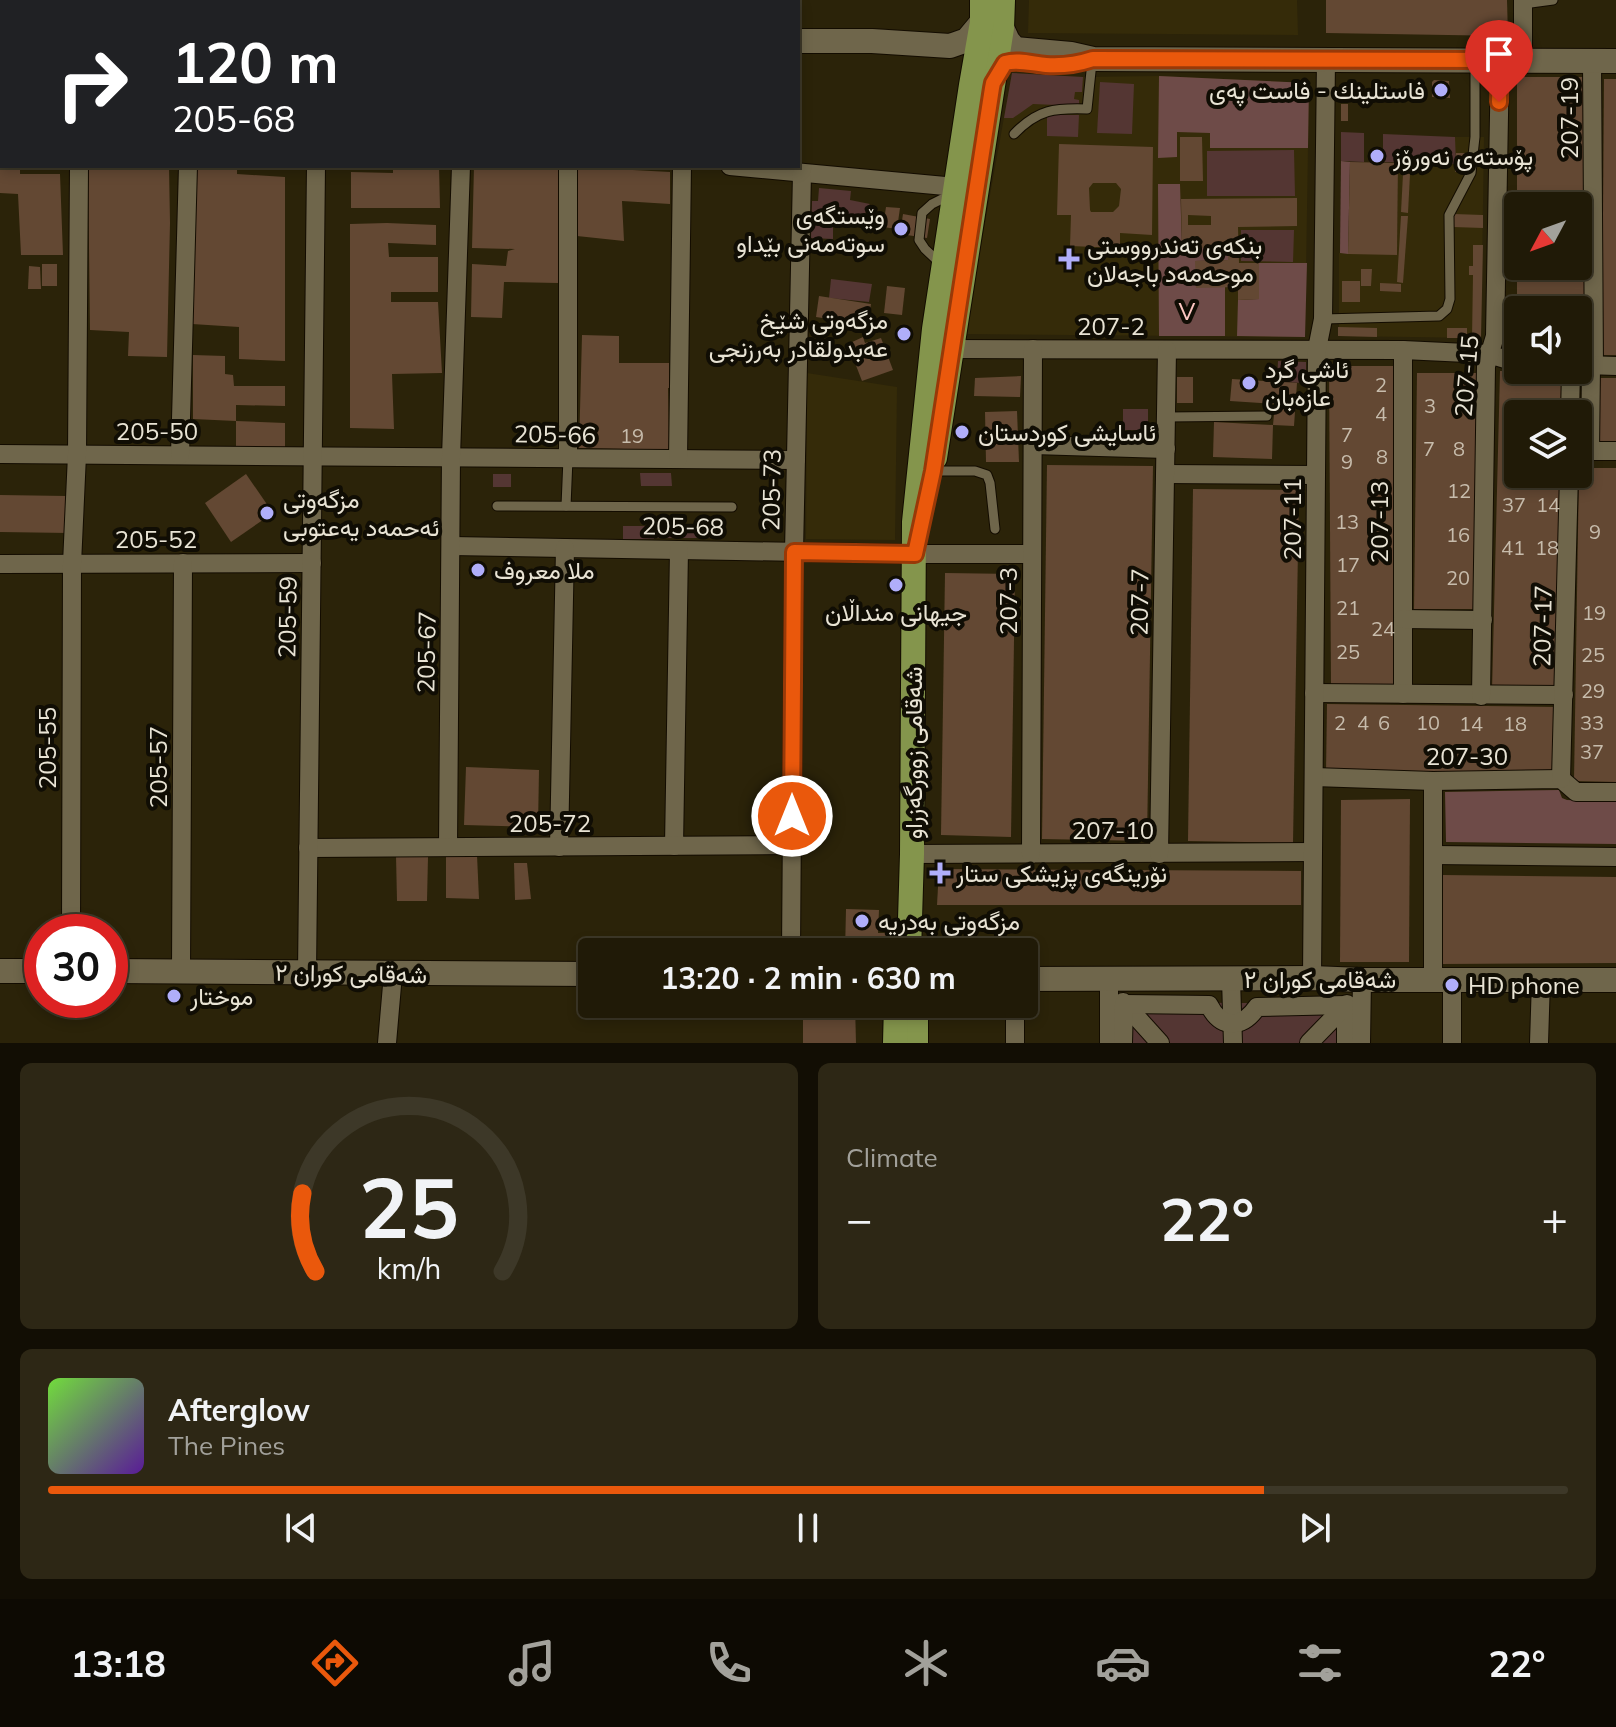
<!DOCTYPE html>
<html lang="en">
<head>
<meta charset="utf-8">
<style>
	body { margin:0; font-family:Mulish,Vazirmatn,sans-serif; background:#2d2715; color:#f1f3f6; height:100vh; display:flex; flex-direction:column; font-size:30px; white-space:nowrap }
	* { box-sizing:border-box; margin:0 }
	p { font-size:26px; color:#a2a19b }
	.icon { flex:none; width:44px; height:44px; fill:none; stroke:currentColor; stroke-width:2; stroke-linecap:round; stroke-linejoin:round }
	.map { position:relative; height:1043px; overflow:hidden }
	.drawer { display:flex; flex-direction:column; gap:20px; padding:20px; background:#120e04; flex:1 }
	.drawer>* { flex:none }
	.hud { position:absolute; left:0px; top:0px; width:800px; height:168px; box-shadow:0 4px 12px #0003,0 0 0 2px #3d3828; background:#202124; color:#fff; overflow:hidden }
	.needle { width:52px; rotate:229deg }
	.tools { position:absolute; left:1504px; top:192px; display:grid; gap:16px }
	.tools a { display:grid; place-items:center; width:88px; height:88px; border-radius:8px; background:#201a07; box-shadow:0 4px 12px #0003,0 0 0 2px #3d3828; font-size:40px }
	.speed { position:absolute; left:24px; top:914px; display:flex; gap:16px; font-size:40px; font-weight:700; text-align:center }
	.speed>* { display:grid; place-content:center; width:104px; height:104px; border-radius:50%; background:#201a07; box-shadow:0 4px 12px #0003,0 0 0 2px #3d3828; line-height:1 }
	.speed .limit { border:12px solid #d22; background:#fff; color:#111 }
	.pin { position:absolute; display:grid; place-items:center; width:68px; height:68px; color:#fff; margin:-82px -34px; border-radius:50% 50% 50% 0; rotate:-45deg; box-shadow:0 0 8px #0007 }
	.pin .icon { rotate:45deg }
	.me { position:absolute; width:88px; margin:-44px; rotate:0deg; stroke-linejoin:round; filter:drop-shadow(0 0 6px #0008) }
	.turn { display:flex; align-items:center; gap:28px; height:168px; padding:0 40px; font-size:36px }
	.turn .icon { width:104px; height:104px; stroke-width:2.5 }
	.turn b { display:block; font-size:56px; line-height:68px }
	.big { font-size:60px; font-weight:700; line-height:1.1 }
	.drawer .tile { flex:1; display:flex; flex-direction:column; justify-content:center; gap:12px; min-width:0; padding:0 28px; border-radius:12px; background:#2d2715 }
	.drawer .dial { align-items:center; gap:0 }
	.dial svg { height:208px; overflow:visible; fill:none; stroke:#3d3828; stroke-width:7; stroke-linecap:round; text-anchor:middle }
	.dial text { fill:#f1f3f6; stroke:none }
	.song { display:flex; align-items:center; gap:24px }
	.cover { width:96px; height:96px; border-radius:12px; background:linear-gradient(135deg,hsl(100 70% 55%),hsl(270 70% 35%)) }
	.played { height:8px; border-radius:4px; background:linear-gradient(90deg,#ea580c 80%,#3d3828 80%) }
	.keys { display:flex; justify-content:space-around; direction:ltr }
	.heat { display:flex; justify-content:space-between; align-items:center; font-size:44px; direction:ltr }
	.drawer .tiles { flex:1; display:grid; gap:20px; grid-template-columns:1fr 1fr }
	.tile:last-child { grid-column:span 2 }
	.trip { position:absolute; left:578px; top:938px; width:460px; height:80px; border-radius:8px; background:#201a07; box-shadow:0 4px 12px #0003,0 0 0 2px #3d3828; font-weight:700; line-height:80px; text-align:center }
	.tab-bar { display:flex; height:128px; justify-content:space-around; align-items:center; background:#0d0a03; color:#a2a19b }
	.tab-bar .icon { width:56px; height:56px }
	.tab-bar .current { color:#ea580c }
	.tab-bar b { font-size:36px; color:#f1f3f6 }
	.map>svg:first-child { display:block }
</style>
</head>
<body>
<div class="map">
<svg width="1616" height="1043" viewBox="0 0 1616 1043">
	<rect width="100%" height="100%" fill="#2b2309"/>
	<g fill="#352b09">
		<path d="M1029 0H1297L1298 35 1028 33Z"/>
		<path d="M1012 73 1083 77 1159 76 1309 83 1305 337 965 334Z"/>
		<path d="M1455 137H1484L1481 338 1339 336V253L1397 254 1398 163 1455 164Z"/>
		<path d="M807 373 897 387 895 540 806 539Z"/>
	</g>
	<g fill="#543633">
		<path d="M1012 73 1083 77 1082 92H1075L1074 99 1079 100V106L1033 104 1013 118H1004Z"/>
		<path d="M1100 82 1134 84 1132 134 1097 133Z"/>
		<path d="M1047 115H1079L1078 137 1047 136Z"/>
		<path d="M1341 132 1364 133V162L1341 161Z"/>
		<path d="M1383 134 1455 137 1456 164 1383 162Z"/>
		<path d="M1294 150 1295 196H1207V151Z"/>
		<path d="M819 188 851 191 850 200 870 204 866 208 864 227 847 224 848 210 825 208V221L833 222V239L811 238 812 201H818Z"/>
		<path d="M1241 230H1294L1293 262 1241 261Z"/>
		<path d="M831 279 872 284 869 302 829 298Z"/>
		<path d="M1278 361 1306 362V383L1277 382Z"/>
		<rect x="1123" y="409" width="25" height="21"/>
		<path d="M640 473H671L672 486H641Z"/>
		<rect x="493" y="474" width="18" height="13"/>
		<rect x="656" y="525" width="63" height="13"/>
		<rect x="623" y="526" width="31" height="13"/>
		<path d="M1123 1002 1347 1004V1043H1122Z"/>
	</g>
	<g fill="#6e4b48">
		<path d="M1159 76 1309 83 1308 148H1210V133L1177 132V157L1158 158Z"/>
		<path d="M1341 161 1350 162 1348 254 1340 253Z"/>
		<path d="M1158 184H1180L1182 248H1228V260L1195 261 1225 287V336H1159Z"/>
		<path d="M1259 263H1307L1305 337 1237 336 1238 300 1259 299Z"/>
		<path d="M1559 790 1562 798 1567 800 1616 802V844L1446 842 1445 792Z"/>
	</g>
	<g fill="#634833" fill-rule="evenodd">
		<path d="M1326 0H1507L1508 36 1326 33Z"/>
		<path d="M1517 77H1588L1586 355H1578V310H1517V266H1578V206H1517Z"/>
		<path d="M1604 79H1616V355H1602Z"/>
		<path d="M1434 80 1449 81 1450 98 1432 97V82Z"/>
		<rect x="1341" y="104" width="7" height="17"/>
		<path d="M1180 137H1202L1203 181H1180Z"/>
		<path d="M1059 144 1153 147 1152 235 1120 233V248L1070 246 1071 215H1057ZM1093 183H1116L1121 189 1119 206 1113 212H1091L1090 210 1089 188Z"/>
		<path d="M1456 153H1467V172H1455Z"/>
		<path d="M1350 162 1398 163 1397 255 1348 254Z"/>
		<path d="M0 166H20V174H60L63 255H21L18 194 0 193Z"/>
		<path d="M88 166H169L170 223 167 357 128 356 129 332 90 330Z"/>
		<path d="M195 166H237V174L285 177V361L239 359V327L192 324Z"/>
		<path d="M393 166H439L440 208H351V172L393 173Z"/>
		<path d="M474 166H558V283L504 282 502 318 471 317 472 264 506 266 508 251 515 249 472 248Z"/>
		<path d="M577 167 670 172V204L622 201 624 241 577 236Z"/>
		<path d="M1403 174H1410L1408 213 1401 212Z"/>
		<path d="M1297 198V226L1238 227 1239 263H1259V299L1238 300V287L1196 288 1195 261 1228 260V248H1182L1181 199ZM1188 215 1211 216V225H1188Z"/>
		<path d="M886 207 900 208 897 229 883 227Z"/>
		<path d="M903 214 930 219 927 238 900 234Z"/>
		<path d="M1454 214 1483 215V228L1453 227Z"/>
		<path d="M1401 216H1408L1403 283 1397 282Z"/>
		<path d="M387 223 436 225V245L388 243 389 257H438V292H391V302H438L442 373 392 374 394 429 350 428V224Z"/>
		<path d="M1473 245H1483L1481 338H1472L1473 275H1469V266H1473Z"/>
		<rect x="42" y="264" width="15" height="22"/>
		<path d="M29 266 40 267 41 289H28Z"/>
		<path d="M1361 269H1372L1371 286H1361Z"/>
		<rect x="1342" y="281" width="18" height="21"/>
		<path d="M1380 283 1401 284V292L1380 291Z"/>
		<path d="M887 286 905 288 902 315 884 313Z"/>
		<path d="M819 296 871 304 868 325 816 317Z"/>
		<path d="M1338 327 1377 328V337L1338 336Z"/>
		<rect x="1447" y="328" width="20" height="10"/>
		<path d="M582 335 619 336V363H669V388H668L669 450 579 448Z"/>
		<path d="M863 337 865 343 881 338 893 370 862 381 850 350 853 349 850 343Z"/>
		<path d="M193 355 225 356V374L233 375 234 386H285V406L236 405V421L285 423V448L236 447V421L193 419Z"/>
		<path d="M1329 366H1399L1401 686H1331Z"/>
		<path d="M1500 371 1569 372 1568 414H1518V474H1567L1562 692 1492 690Z"/>
		<path d="M1417 373H1478L1475 609H1414Z"/>
		<path d="M1021 376 1020 397 974 396 975 378Z"/>
		<rect x="1177" y="377" width="16" height="26"/>
		<path d="M1597 378H1616V443H1598Z"/>
		<path d="M1232 379 1297 383 1294 426 1273 425 1275 404 1230 401Z"/>
		<path d="M1017 411 1019 462H986L985 412Z"/>
		<path d="M1214 422 1273 425 1272 459 1213 457Z"/>
		<path d="M1047 465 1153 466 1147 841 1042 839Z"/>
		<path d="M1579 468H1616V782L1574 781Z"/>
		<path d="M246 474 273 513 231 542 205 503Z"/>
		<path d="M1193 489 1299 490 1293 843 1188 841Z"/>
		<path d="M0 495 67 496 69 533 0 532Z"/>
		<path d="M945 573 1015 574 1011 837 941 835Z"/>
		<path d="M1327 704 1558 707V775L1326 773Z"/>
		<path d="M466 767 539 770 538 827 464 825Z"/>
		<path d="M1410 799 1409 962H1340L1341 800Z"/>
		<path d="M396 855 428 857 427 901H397Z"/>
		<path d="M446 855H477L479 899 446 898Z"/>
		<path d="M514 863H527L531 899 515 900Z"/>
		<path d="M939 869 1301 871V905H937Z"/>
		<path d="M1443 875 1616 877V963L1440 964Z"/>
		<path d="M846 909 879 910 878 933H891L890 952H845Z"/>
		<path d="M803 1004H855L856 1043H803Z"/>
	</g>
	<g fill="none" stroke-linecap="round" stroke-linejoin="round">
		<g stroke="#130c00" stroke-width="11">
			<g id="lane">
				<path d="M1523 4 1553 0"/>
				<path d="M1014 134C1038 109 1055 108 1087 109L1092 62"/>
				<path d="M942 265 925 249 919 240 922 213 932 204 952 194"/>
				<path d="M1323 319 1439 316 1447 309 1450 299 1449 215 1471 173 1475 137V62"/>
				<path d="M1166 417 1267 416"/>
				<path d="M933 471H975L987 475 990 483 995 529"/>
				<path d="M497 506 732 507"/>
				<path d="M566 506 568 458"/>
			</g>
		</g>
		<g stroke="#130c00" stroke-width="20">
			<g id="street">
				<path d="M22 0 23 2"/>
				<path d="M131 0V2"/>
				<path d="M247 0V2"/>
				<path d="M361 0 362 2"/>
				<path d="M472 0V2"/>
				<path d="M594 0 595 2"/>
				<path d="M743 0 744 2"/>
				<path d="M1523 61V0"/>
				<path d="M1592 61 1594 366"/>
				<path d="M730 166 956 187"/>
				<path d="M952 349 1403 350 1488 354 1518 363"/>
				<path d="M1403 350V694"/>
				<path d="M1585 365 1616 366"/>
				<path d="M1570 414 1571 370"/>
				<path d="M1033 445 1166 449"/>
				<path d="M1581 451H1616"/>
				<path d="M1590 452 1591 366"/>
				<path d="M0 454 796 460"/>
				<path d="M180 455 188 166"/>
				<path d="M568 458V166"/>
				<path d="M678 459 682 166"/>
				<path d="M1165 474 1316 475"/>
				<path d="M451 546 915 554H1032"/>
				<path d="M0 564 312 563"/>
				<path d="M1403 619 1483 620"/>
				<path d="M1314 693 1564 695"/>
				<path d="M1481 696 1486 366 1495 336 1500 60"/>
				<path d="M1314 777 1433 781 1561 779 1576 792H1616"/>
				<path d="M1561 779 1569 474"/>
				<path d="M674 846 679 550"/>
				<path d="M448 847 451 457 461 166"/>
				<path d="M559 847 565 548"/>
				<path d="M308 848 792 845"/>
				<path d="M912 854 1313 852"/>
				<path d="M1031 854 1033 349"/>
				<path d="M1159 854 1167 350"/>
				<path d="M1434 855 1616 857"/>
				<path d="M71 932 72 564 77 455 79 166"/>
				<path d="M791 952 794 552 802 173"/>
				<path d="M181 971 183 563"/>
				<path d="M307 973 316 166"/>
				<path d="M1312 978 1317 349 1323 319 1326 60"/>
				<path d="M1231 979 1233 1043"/>
				<path d="M1433 980V781"/>
				<path d="M1123 1002 1160 1043"/>
				<path d="M387 1043 393 974"/>
				<path d="M1015 1043V1004"/>
				<path d="M1109 1043V979"/>
				<path d="M1123 1043 1124 1004 1209 1005C1221 1029 1242 1029 1257 1007L1346 1005V1043"/>
				<path d="M1309 1043 1347 1004"/>
				<path d="M1361 1043 1362 980"/>
				<path d="M1452 1043V980"/>
				<path d="M1539 1043 1541 980"/>
			</g>
		</g>
		<g stroke="#130c00" stroke-width="26">
			<g id="secondary">
				<path d="M1002 28 1008 41 1015 49 1071 54 1093 59 1616 61"/>
				<path d="M0 39H2"/>
				<path d="M798 41H872L950 46 967 40 982 22"/>
				<path d="M0 971H42"/>
				<path d="M110 971 592 974"/>
				<path d="M1024 979 1312 978 1362 980H1616"/>
			</g>
		</g>
		<g stroke="#130c00" stroke-width="26">
			<g id="primary">
				<path d="M935 458 1002 28 1003 0"/>
				<path d="M909 952 912 854 914 522 934 329 971 85 982 22V0"/>
				<path d="M916 1004V1043"/>
				<path d="M895 1043 896 1004"/>
			</g>
		</g>
		<use href="#lane" stroke="#6f664b" stroke-width="9"/>
		<use href="#street" stroke="#6f664b" stroke-width="18"/>
		<use href="#secondary" stroke="#6f664b" stroke-width="24"/>
		<use href="#primary" stroke="#84954c" stroke-width="24"/>
	</g>
	<g fill="none" stroke-linecap="round" stroke-linejoin="round">
		<g stroke="#983908" stroke-width="20">
			<path id="route" d="M792 816 794 552 915 554 933 471 992 88 993 83 1005 63C1018 59 1033 64 1046 65 1062 66 1078 64 1093 59L1500 60 1499 102"/>
		</g>
		<use href="#route" stroke="#ea580c" stroke-width="14"/>
	</g>
	<g fill="#b0aefa" stroke="#100d04" stroke-width="3">
		<circle cx="1441" cy="90" r="8"/>
		<circle cx="1377" cy="156" r="8"/>
		<circle cx="901" cy="229" r="8"/>
		<path d="M1065 247h8v8h8v8h-8v8h-8v-8h-8v-8h8z"/>
		<circle cx="904" cy="334" r="8"/>
		<circle cx="1249" cy="383" r="8"/>
		<circle cx="962" cy="432" r="8"/>
		<circle cx="267" cy="513" r="8"/>
		<circle cx="478" cy="570" r="8"/>
		<circle cx="896" cy="585" r="8"/>
		<path d="M936 861h8v8h8v8h-8v8h-8v-8h-8v-8h8z"/>
		<circle cx="862" cy="921" r="8"/>
		<circle cx="1452" cy="985" r="8"/>
		<circle cx="174" cy="996" r="8"/>
	</g>
	<g text-anchor="middle" dominant-baseline="central" stroke-width="8" stroke-linejoin="round" paint-order="stroke">
		<g font-size="20" fill="#c7bcac">
			<text x="1381" y="384">2</text>
			<text x="1430" y="405">3</text>
			<text x="1381" y="413">4</text>
			<text x="1347" y="434">7</text>
			<text x="632" y="435">19</text>
			<text x="1429" y="448">7</text>
			<text x="1459" y="448">8</text>
			<text x="1382" y="456">8</text>
			<text x="1347" y="461">9</text>
			<text x="1459" y="490">12</text>
			<text x="1514" y="504">37</text>
			<text x="1548" y="504">14</text>
			<text x="1347" y="521">13</text>
			<text x="1595" y="531">9</text>
			<text x="1458" y="534">16</text>
			<text x="1513" y="547">41</text>
			<text x="1547" y="547">18</text>
			<text x="1348" y="564">17</text>
			<text x="1458" y="577">20</text>
			<text x="1348" y="607">21</text>
			<text x="1594" y="612">19</text>
			<text x="1383" y="628">24</text>
			<text x="1348" y="651">25</text>
			<text x="1593" y="654">25</text>
			<text x="1593" y="690">29</text>
			<text x="1340" y="722">2</text>
			<text x="1363" y="722">4</text>
			<text x="1384" y="722">6</text>
			<text x="1428" y="722">10</text>
			<text x="1592" y="722">33</text>
			<text x="1471" y="723">14</text>
			<text x="1515" y="723">18</text>
			<text x="1592" y="751">37</text>
		</g>
		<g font-size="24" fill="#e8e3d4" stroke="#100d04" text-anchor="start">
			<text x="1425" y="90" text-anchor="end">فاستلینك - فاست په‌ی</text>
			<text x="1393" y="156">پۆسته‌ی نه‌ورۆز</text>
			<text x="885" y="215" text-anchor="end">وێستگەی<tspan x="885" dy="28">سوتەمەنی بێداو</tspan></text>
			<text x="1087" y="245">بنکەی تەندرووستی<tspan x="1087" dy="28">موحەمەد باجەلان</tspan></text>
			<text x="888" y="320" text-anchor="end">مزگەوتی شێخ<tspan x="888" dy="28">عەبدولقادر بەرزنجی</tspan></text>
			<text x="1265" y="369">ئاشی گرد<tspan x="1265" dy="28">عازه‌بان</tspan></text>
			<text x="978" y="432">ئاسایشی كوردستان</text>
			<text x="283" y="499">مزگەوتی<tspan x="283" dy="28">ئەحمەد یەعتوبی</tspan></text>
			<text x="494" y="570">ملا معروف</text>
			<text x="896" y="612" text-anchor="middle">جیهانی منداڵان</text>
			<text x="956" y="873">نۆرینگەی پزیشکی ستار</text>
			<text x="878" y="921">مزگه‌وتی به‌دریه</text>
			<text x="1468" y="985">HD phone</text>
			<text x="190" y="996">موختار</text>
		</g>
		<g font-size="24" fill="#e8e3d4" stroke="#100d04">
			<text transform="translate(1569 118) rotate(-90)">207-19</text>
			<text x="1111" y="326">207-2</text>
			<text transform="translate(1466 376) rotate(-85)">207-15</text>
			<text x="157" y="431">205-50</text>
			<text transform="translate(555 434) rotate(1)">205-66</text>
			<text transform="translate(771 490) rotate(-89)">205-73</text>
			<text transform="translate(1292 519) rotate(-90)">207-11</text>
			<text transform="translate(1379 522) rotate(-90)">207-13</text>
			<text transform="translate(683 526) rotate(1)">205-68</text>
			<text x="156" y="539">205-52</text>
			<text transform="translate(1008 601) rotate(-90)">207-3</text>
			<text transform="translate(1139 602) rotate(-89)">207-7</text>
			<text transform="translate(287 617) rotate(-89)">205-59</text>
			<text transform="translate(1542 626) rotate(-89)">207-17</text>
			<text transform="translate(426 652) rotate(-89)">205-67</text>
			<text transform="translate(47 748) rotate(-90)">205-55</text>
			<text transform="translate(913 753) rotate(-90)">شەقامی زوورگەزراو</text>
			<text x="1467" y="756">207-30</text>
			<text transform="translate(158 767) rotate(-90)">205-57</text>
			<text x="550" y="823">205-72</text>
			<text x="1113" y="830">207-10</text>
			<text transform="translate(351 973) rotate(1)">شەقامی کوران ٢</text>
			<text x="1320" y="979">شەقامی کوران ٢</text>
		</g>
		<g font-size="24" fill="#fec7c2" stroke="#100d04">
			<text x="1187" y="311">V</text>
		</g>
	</g>
</svg>
<div class="tools">
<a><svg class="needle" viewBox="-14 -14 28 28"><path d="M0-13l5 13h-10z" fill="#e53935"/><path d="M0 13l5-13h-10z" fill="#a2a19b"/></svg></a>
<a><svg class="icon" aria-label="sound" viewBox="0 0 24 24"><path d="M4 9h4l5-4v14l-5-4H4zM17 9q2 3 0 6"/></svg></a>
<a><svg class="icon" aria-label="layers" viewBox="0 0 24 24"><path d="M12 4l9 5-9 5-9-5zM3 14l9 5 9-5"/></svg></a>
</div>
<div class="speed"><div class="limit">30</div></div>
<div class="pin" style="left:1499px;top:102px;background:#d93025"><svg class="icon" aria-label="arrive" viewBox="0 0 24 24"><path d="M6 21V4h12l-3 4 3 4H6"/></svg></div>
<svg class="me" style="left:792px;top:816px" viewBox="-20 -20 40 40"><circle r="17" fill="#ea580c" stroke="#fff" stroke-width="3"/><path d="M0-11L8 9 0 5-8 9z" fill="#fff"/></svg>
<div class="trip">13:20 · 2 min · 630 m</div>
<div class="hud">
<div class="turn"><svg class="icon" aria-label="right" viewBox="0 0 24 24"><path d="M7 20v-9h11M14 6l5 5-5 5"/></svg><div><b>120 m</b>205-68</div></div>
</div>
</div>
<section class="drawer">
<div class="tiles">
<div class="tile dial"><svg viewBox="0 0 100 80">
<path d="M14 69A42 42 0 1 1 86 69"/>
<path d="M14 69A42 42 0 0 1 9 39" stroke="#ea580c"/>
<text x="50" y="56" font-size="32" font-weight="700">25</text>
<text x="50" y="72" font-size="11">km/h</text>
</svg></div>
<div class="tile"><p>Climate</p>
<div class="heat"><a>−</a><b class="big">22°</b><a>+</a></div>
</div>
<div class="tile">
<div class="song"><i class="cover"></i><div><b>Afterglow</b><p>The Pines</p></div></div>
<div class="played"></div>
<div class="keys"><svg class="icon" aria-label="previous" viewBox="0 0 24 24"><path d="M18 5L8 12l10 7zM5 5v14"/></svg><svg class="icon" aria-label="pause" viewBox="0 0 24 24"><path d="M8 5v14M16 5v14"/></svg><svg class="icon" aria-label="next" viewBox="0 0 24 24"><path d="M6 5l10 7-10 7zM19 5v14"/></svg></div>
</div>
</div>
</section>
<nav class="tab-bar">
<b>13:18</b>
<svg class="icon current" aria-label="directions" viewBox="0 0 24 24"><path d="M12 3l9 9-9 9-9-9zM9 14v-3h6M13 9l2 2-2 2"/></svg>
<svg class="icon" aria-label="music" viewBox="0 0 24 24"><path d="M9 18V5l10-2v13"/><circle cx="6" cy="18" r="3"/><circle cx="16" cy="16" r="3"/></svg>
<svg class="icon" aria-label="phone" viewBox="0 0 24 24"><path d="M5 4h4l2 5-3 2q2 4 5 5l2-3 5 2v4C11 20 4 13 5 4z"/></svg>
<svg class="icon" aria-label="climate" viewBox="0 0 24 24"><path d="M12 3v18M4 7l16 10M4 17L20 7"/></svg>
<svg class="icon" aria-label="car" viewBox="0 0 24 24"><path d="M5 17H2v-5l4-1 3-4h7l3 4 3 1v5h-3M9 17h6M6 11h13"/><circle cx="7" cy="17" r="2"/><circle cx="17" cy="17" r="2"/></svg>
<svg class="icon" aria-label="filters" viewBox="0 0 24 24"><path d="M4 7h16M4 17h16"/><circle cx="9" cy="7" r="2"/><circle cx="15" cy="17" r="2"/></svg>
<b>22°</b>
</nav>
</body>
</html>
